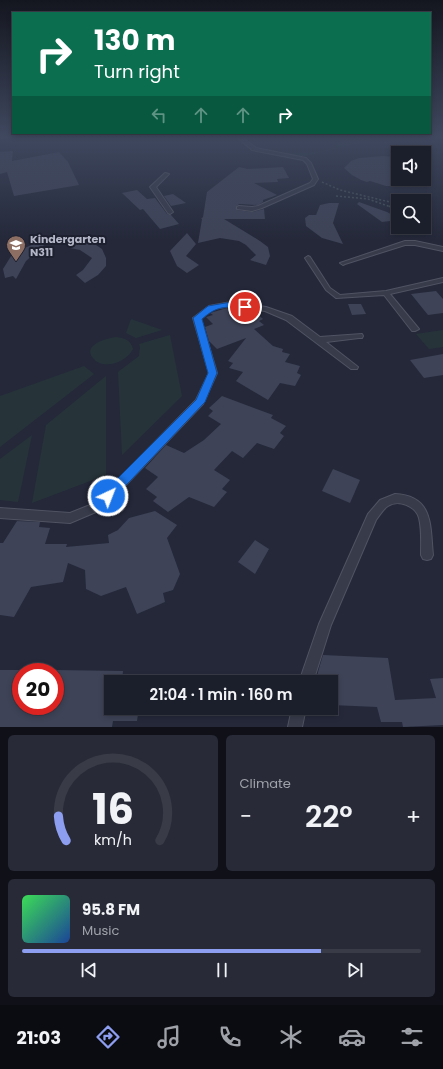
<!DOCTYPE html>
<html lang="en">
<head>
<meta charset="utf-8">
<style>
	body { margin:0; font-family:Poppins,sans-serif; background:#282b37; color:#f1f3f6; height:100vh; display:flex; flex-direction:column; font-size:15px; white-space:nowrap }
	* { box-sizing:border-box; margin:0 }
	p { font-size:13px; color:#a0a2a9 }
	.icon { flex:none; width:22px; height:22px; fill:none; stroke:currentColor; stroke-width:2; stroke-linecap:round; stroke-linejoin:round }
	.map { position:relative; height:727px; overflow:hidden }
	.sheet { display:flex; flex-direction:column; gap:8px; padding:8px; background:#0f1018; flex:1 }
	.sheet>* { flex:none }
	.top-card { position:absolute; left:12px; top:12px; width:419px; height:122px; border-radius:0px; box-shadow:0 2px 6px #0003,0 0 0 1px #393c47; background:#0b6e4f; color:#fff; overflow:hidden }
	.tools { position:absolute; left:391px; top:146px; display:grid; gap:8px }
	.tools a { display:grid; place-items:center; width:40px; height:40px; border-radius:0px; background:#1b1e2b; box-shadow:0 2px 6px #0003,0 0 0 1px #393c47; font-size:20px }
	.speed { position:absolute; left:12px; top:663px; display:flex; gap:8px; font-size:20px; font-weight:700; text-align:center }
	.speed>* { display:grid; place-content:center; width:52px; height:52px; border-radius:50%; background:#1b1e2b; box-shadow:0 2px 6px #0003,0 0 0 1px #393c47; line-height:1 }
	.speed .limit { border:6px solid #d22; background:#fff; color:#111 }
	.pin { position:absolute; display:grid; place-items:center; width:34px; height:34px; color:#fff; margin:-17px; border:2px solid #fff; border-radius:50%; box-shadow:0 1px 4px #0007 }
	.me { position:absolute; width:44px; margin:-22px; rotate:43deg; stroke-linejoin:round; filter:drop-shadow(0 0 3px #0008) }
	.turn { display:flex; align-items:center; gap:14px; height:84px; padding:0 16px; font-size:18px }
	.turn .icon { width:52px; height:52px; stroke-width:2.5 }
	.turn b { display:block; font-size:28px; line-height:34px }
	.lanes { display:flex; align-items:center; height:38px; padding:0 16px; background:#0003; justify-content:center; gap:20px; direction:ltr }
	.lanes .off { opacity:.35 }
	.big { font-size:30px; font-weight:600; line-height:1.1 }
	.sheet .widget { flex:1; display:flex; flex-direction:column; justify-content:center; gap:6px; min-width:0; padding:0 14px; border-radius:6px; background:#282b37 }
	.sheet .dial { align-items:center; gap:0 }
	.dial svg { height:104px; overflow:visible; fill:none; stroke:#393c47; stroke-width:7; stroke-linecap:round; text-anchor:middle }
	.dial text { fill:#f1f3f6; stroke:none }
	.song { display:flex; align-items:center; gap:12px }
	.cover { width:48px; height:48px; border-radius:6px; background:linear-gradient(135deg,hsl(130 70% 55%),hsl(220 70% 35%)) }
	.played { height:4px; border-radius:2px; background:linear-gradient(90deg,#8d9ef0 75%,#393c47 75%) }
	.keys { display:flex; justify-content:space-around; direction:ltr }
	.heat { display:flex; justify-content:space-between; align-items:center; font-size:22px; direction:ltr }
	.sheet .tiles { flex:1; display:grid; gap:8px; grid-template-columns:1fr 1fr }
	.widget:last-child { grid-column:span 2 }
	.trip { position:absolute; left:104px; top:675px; width:234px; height:40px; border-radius:0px; background:#1b1e2b; box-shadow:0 2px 6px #0003,0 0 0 1px #393c47; font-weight:600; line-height:40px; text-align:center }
	.tabs { display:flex; height:64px; justify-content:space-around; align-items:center; background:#0b0c11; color:#a0a2a9 }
	.tabs .icon { width:28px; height:28px }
	.tabs .selected { color:#8d9ef0 }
	.tabs b { font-size:18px; color:#f1f3f6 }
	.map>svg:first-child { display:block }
</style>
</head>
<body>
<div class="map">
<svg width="443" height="727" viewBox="0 0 443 727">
	<rect width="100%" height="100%" fill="#242839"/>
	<g fill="#26343a">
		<path d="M344 138 375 139 305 156H287L286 152C302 154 336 154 344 138Z"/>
		<path d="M131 319 162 330 136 338 126 333Z"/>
		<path d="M443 330V347L429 349 416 334Z"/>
		<path d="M170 335 182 396 122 455 118 372 139 356 140 347 139 344Z"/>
		<path d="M116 337C124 338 131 340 133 349 127 362 103 371 93 358 82 345 107 338 116 337Z"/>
		<path d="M84 366 94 374 0 447V396Z"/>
		<path d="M106 376V475L32 503 46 425Z"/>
		<path d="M32 435 18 502 0 500V459Z"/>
	</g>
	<g fill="#3e4357">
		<path d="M13 151 12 161 59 152 68 162 79 185 14 196 7 172 0 174V152Z"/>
		<path d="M382 156 398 157V186H386L370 181 367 182 361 180 352 175 344 168 351 161 359 158Z"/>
		<path d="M239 167 248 169 283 167 289 178 277 179 278 182 254 183 277 195 263 200V202L258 205 239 204 236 207 237 210 252 212 264 209 265 219H224L260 241 268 247 270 256 266 265 250 260 256 255 246 245 239 241 220 238 198 243 202 219H201L203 217 207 192Z"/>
		<path d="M137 190 147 199 155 198 167 214 171 215 179 224 160 229 143 209 140 210 122 193Z"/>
		<path d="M173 194 186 203 171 206 164 196Z"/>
		<path d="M359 202 387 212 398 218V220L382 222 357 204Z"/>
		<path d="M329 203H339L333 223 343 244 322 238 306 226 305 218 309 215H316L320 205Z"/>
		<path d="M187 233 196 244 186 256 199 265 187 273 177 266 170 251Z"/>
		<path d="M50 237 51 239 26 261 16 279 13 276 5 278 3 269 13 253Z"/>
		<path d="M80 239 93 243 102 249 106 258V266L98 275 85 283 76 275 83 270 92 258 80 250 70 248Z"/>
		<path d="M436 291 443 299V313L428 315 411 294Z"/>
		<path d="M348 304H361L366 314 352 315Z"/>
		<path d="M227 308 237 315 254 311 263 319 259 321 264 325 254 329 273 346 283 349 282 352 290 354 285 362 300 366 297 373 301 375 295 386 280 383 268 400 236 381 243 372 229 368 233 363 228 361 246 338 217 349 209 341 205 327 213 324 206 317 213 315 210 313Z"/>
		<path d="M443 354V375L424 378 410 360Z"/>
		<path d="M222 396 273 415 271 418 286 426 280 433 284 436 274 449 257 443 243 458 232 451 214 470 230 480 222 489 227 492 214 507 189 497 168 512 153 501 157 497 146 489 158 477 145 468 166 445 184 453 204 440 221 424 208 416 213 411 209 408Z"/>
		<path d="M333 469 360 480 350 503 322 491Z"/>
		<path d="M155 511 177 525 167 538 180 574 173 590 163 593 165 602 137 614 126 587 101 596 86 589 85 570 68 563 63 582 31 587 14 617 0 615V543H3L17 521 40 522 39 527 50 528 45 544H67L66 547 109 543 108 535 118 530 129 518Z"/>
		<path d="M255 540 269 549 255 574 238 562Z"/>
		<path d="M323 655 388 658 395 700 436 698 430 679 443 678V725L403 727 402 722H381L377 707 331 705V682H317L318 672Z"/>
		<path d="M0 670H21V706H55V670L123 671 122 682H111V708H139L137 721H113L112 727H0Z"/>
	</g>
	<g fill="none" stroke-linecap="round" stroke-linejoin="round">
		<g stroke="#505362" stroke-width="2">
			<g id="service">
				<path d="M238 138H243L256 148 306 158 311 163 318 179 314 185 262 208 252 211 237 209V207L239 206 252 207 258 206 310 183 313 179 307 164 303 160 252 150Z"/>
				<path d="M165 173 169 174 156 187 173 212 170 214 168 213 150 187Z"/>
				<path d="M405 241H415L443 247V251L415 245H405L345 264 343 265 340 263Z"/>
				<path d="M308 256 310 257 330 288 340 295 386 291 443 278V282L390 294 419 329 415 331H412L384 295 336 298 326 290 305 258Z"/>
				<path d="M231 302 266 307 292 316 320 337 362 334 363 336 362 338H359L326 342 358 367 357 369H351L286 320 265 311 231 306 213 309 201 319 217 373 203 404 103 509 70 523 0 518V508L70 513 95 503 196 400 209 373 193 318 209 306Z"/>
				<path d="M395 494C434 496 430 526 433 555L431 559 427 560 423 559 421 555C421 543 422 530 419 518 416 506 398 499 388 506 383 509 380 515 376 520L331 625 313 682H299L319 624 368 514 380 500Z"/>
				<path d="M292 708H306L302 727H288Z"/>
			</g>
		</g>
		<g stroke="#445158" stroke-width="1.5" stroke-dasharray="2 2" stroke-linecap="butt">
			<path d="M322 182 340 190 398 204"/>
			<path d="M336 196 368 199 391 207"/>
		</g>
		<g stroke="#445158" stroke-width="2" stroke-dasharray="2.5 2.5" stroke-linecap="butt">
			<path d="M389 206 398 211"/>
			<path d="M415 227 418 235"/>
		</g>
		<use href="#service" fill="#373b4a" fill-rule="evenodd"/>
	</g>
	<linearGradient id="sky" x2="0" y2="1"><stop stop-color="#14161f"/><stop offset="0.57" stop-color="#3f485f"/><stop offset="1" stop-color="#3f485f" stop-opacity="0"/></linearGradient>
	<rect width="443" height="240" fill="url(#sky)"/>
	<path fill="#1a73e8" stroke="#114b97" d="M231 302 248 305 249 307 245 309C225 306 217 306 202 319L217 373 205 402 113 499 108 501 104 499 103 496 104 492 196 400 208 373 193 318 208 306Z"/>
	<defs>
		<g id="school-pin" transform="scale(1)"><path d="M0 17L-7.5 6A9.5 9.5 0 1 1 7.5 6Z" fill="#8d6e63" stroke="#1d202f"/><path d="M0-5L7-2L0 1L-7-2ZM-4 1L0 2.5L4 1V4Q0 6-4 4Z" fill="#fff"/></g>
	</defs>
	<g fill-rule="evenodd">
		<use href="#school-pin" x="16" y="245"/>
	</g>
	<g text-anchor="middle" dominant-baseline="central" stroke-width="4" stroke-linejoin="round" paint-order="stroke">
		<g font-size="11" font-weight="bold" fill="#b3b6c6" stroke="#1d202f" text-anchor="start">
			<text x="30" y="239">Kindergarten<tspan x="30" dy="13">N311</tspan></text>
		</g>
	</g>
</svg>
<div class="tools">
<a><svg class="icon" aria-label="sound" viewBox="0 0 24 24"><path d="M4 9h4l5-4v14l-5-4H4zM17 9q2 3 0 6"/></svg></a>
<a><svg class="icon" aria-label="search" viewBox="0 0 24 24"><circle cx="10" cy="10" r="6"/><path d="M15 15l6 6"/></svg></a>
</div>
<div class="speed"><div class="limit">20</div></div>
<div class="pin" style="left:245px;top:307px;background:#d93025"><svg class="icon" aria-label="arrive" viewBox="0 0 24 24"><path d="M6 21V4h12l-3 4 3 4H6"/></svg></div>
<svg class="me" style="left:108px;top:496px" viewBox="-20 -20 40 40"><circle r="17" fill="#1a73e8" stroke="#fff" stroke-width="3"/><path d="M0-11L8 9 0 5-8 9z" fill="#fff"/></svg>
<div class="trip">21:04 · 1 min · 160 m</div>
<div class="top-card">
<div class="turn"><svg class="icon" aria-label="right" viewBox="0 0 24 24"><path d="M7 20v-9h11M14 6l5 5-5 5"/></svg><div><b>130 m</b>Turn right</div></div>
<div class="lanes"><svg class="icon off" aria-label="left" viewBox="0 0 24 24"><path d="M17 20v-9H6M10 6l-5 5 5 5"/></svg><svg class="icon off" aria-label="ahead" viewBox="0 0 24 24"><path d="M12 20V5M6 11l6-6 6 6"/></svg><svg class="icon off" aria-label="ahead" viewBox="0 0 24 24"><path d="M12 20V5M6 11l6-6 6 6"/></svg><svg class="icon" aria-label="right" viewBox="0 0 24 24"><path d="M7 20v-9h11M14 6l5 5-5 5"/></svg></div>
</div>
</div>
<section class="sheet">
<div class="tiles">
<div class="widget dial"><svg viewBox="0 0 100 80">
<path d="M14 69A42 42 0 1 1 86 69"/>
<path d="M14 69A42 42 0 0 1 8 50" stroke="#8d9ef0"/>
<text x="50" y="56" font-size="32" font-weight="700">16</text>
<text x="50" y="72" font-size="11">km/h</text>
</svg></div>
<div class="widget"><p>Climate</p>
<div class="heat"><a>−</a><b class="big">22°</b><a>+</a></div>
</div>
<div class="widget">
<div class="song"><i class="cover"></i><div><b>95.8 FM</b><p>Music</p></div></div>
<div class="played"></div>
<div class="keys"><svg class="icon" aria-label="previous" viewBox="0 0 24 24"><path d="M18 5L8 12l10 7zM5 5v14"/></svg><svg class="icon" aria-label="pause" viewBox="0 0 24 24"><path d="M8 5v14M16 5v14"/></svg><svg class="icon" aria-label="next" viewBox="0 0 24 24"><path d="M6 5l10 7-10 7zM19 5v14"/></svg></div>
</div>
</div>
</section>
<nav class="tabs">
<b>21:03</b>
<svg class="icon selected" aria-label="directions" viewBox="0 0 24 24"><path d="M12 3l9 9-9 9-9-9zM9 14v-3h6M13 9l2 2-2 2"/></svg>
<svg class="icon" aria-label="music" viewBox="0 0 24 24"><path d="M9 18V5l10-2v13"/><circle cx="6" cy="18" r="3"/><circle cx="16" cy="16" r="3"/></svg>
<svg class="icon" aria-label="phone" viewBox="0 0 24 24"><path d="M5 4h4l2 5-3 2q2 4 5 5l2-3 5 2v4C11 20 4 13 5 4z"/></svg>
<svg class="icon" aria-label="climate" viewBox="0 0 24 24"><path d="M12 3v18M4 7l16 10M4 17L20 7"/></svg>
<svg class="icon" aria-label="car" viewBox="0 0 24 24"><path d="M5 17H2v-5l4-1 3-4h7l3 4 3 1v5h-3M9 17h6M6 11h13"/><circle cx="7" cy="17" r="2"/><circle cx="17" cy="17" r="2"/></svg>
<svg class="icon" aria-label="filters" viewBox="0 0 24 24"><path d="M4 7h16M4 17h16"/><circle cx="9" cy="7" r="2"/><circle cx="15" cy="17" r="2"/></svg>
</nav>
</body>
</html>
